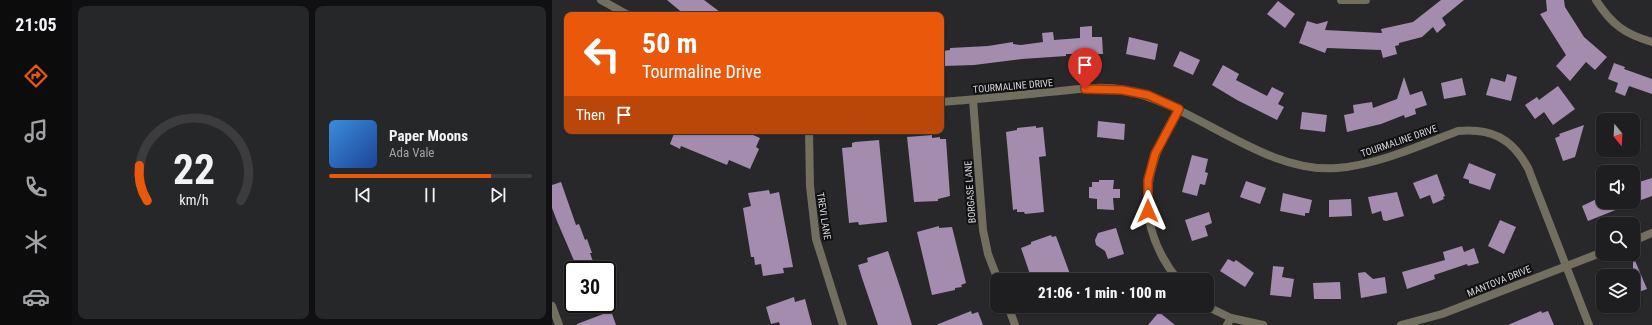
<!DOCTYPE html>
<html lang="en">
<head>
<meta charset="utf-8">
<style>
	body { margin:0; font-family:"Roboto Condensed",sans-serif; background:#262729; color:#f1f3f6; height:100vh; display:flex; flex-direction:column; font-size:15px; white-space:nowrap }
	* { box-sizing:border-box; margin:0 }
	p { font-size:13px; color:#a1a2a5 }
	.icon { flex:none; width:22px; height:22px; fill:none; stroke:currentColor; stroke-width:2; stroke-linecap:round; stroke-linejoin:round }
	.map { position:relative; flex:1; overflow:hidden }
	.sheet { display:flex; flex-direction:column; gap:6px; padding:6px; background:#101012; width:480px }
	.sheet>* { flex:none }
	.hud { position:absolute; left:12px; top:12px; width:380px; height:122px; border-radius:8px; box-shadow:0 1px 3px #0004,0 0 0 1px #3c3c3e; background:#ea580c; color:#fff; overflow:hidden }
	.needle { width:26px; rotate:162deg }
	.controls { position:absolute; left:1044px; top:113px; display:grid; gap:8px }
	.controls a { display:grid; place-items:center; width:44px; height:44px; border-radius:8px; background:#1e1e20; box-shadow:0 1px 3px #0004,0 0 0 1px #3c3c3e; font-size:20px }
	.speed { position:absolute; left:12px; top:261px; display:flex; gap:8px; font-size:20px; font-weight:700; text-align:center }
	.speed>* { display:grid; place-content:center; width:52px; height:52px; border-radius:50%; background:#1e1e20; box-shadow:0 1px 3px #0004,0 0 0 1px #3c3c3e; line-height:1 }
	.speed .limit { border:2px solid #111; border-radius:6px; background:#fff; color:#111 }
	.pin { position:absolute; display:grid; place-items:center; width:34px; height:34px; color:#fff; margin:-41px -17px; border-radius:50% 50% 50% 0; rotate:-45deg; box-shadow:0 0 4px #0007 }
	.pin .icon { rotate:45deg }
	.me { position:absolute; width:44px; margin:-22px; rotate:0deg; stroke-linejoin:round; filter:drop-shadow(0 0 3px #0008) }
	.turn { display:flex; align-items:center; gap:14px; height:84px; padding:0 12px; font-size:18px }
	.turn .icon { width:52px; height:52px; stroke-width:2.5 }
	.turn b { display:block; font-size:28px; line-height:34px }
	.then { display:flex; align-items:center; height:38px; padding:0 12px; background:#0003; gap:8px; font-size:15px }
	.sheet .widget { flex:1; display:flex; flex-direction:column; justify-content:center; gap:6px; min-width:0; padding:0 14px; border-radius:8px; background:#262729 }
	.sheet .dial { align-items:center; gap:0 }
	.dial svg { height:104px; overflow:visible; fill:none; stroke:#3c3c3e; stroke-width:7; stroke-linecap:round; text-anchor:middle }
	.dial text { fill:#f1f3f6; stroke:none }
	.song { display:flex; align-items:center; gap:12px }
	.cover { width:48px; height:48px; border-radius:6px; background:linear-gradient(135deg,hsl(210 70% 55%),hsl(220 70% 35%)) }
	.played { height:4px; border-radius:2px; background:linear-gradient(90deg,#ea580c 80%,#3c3c3e 80%) }
	.keys { display:flex; justify-content:space-around; direction:ltr }
	.sheet .tiles { flex:1; display:grid; gap:6px; grid-template-columns:repeat(2,1fr) }
	.trip { position:absolute; left:438px; top:273px; width:224px; height:40px; border-radius:8px; background:#1e1e20; box-shadow:0 1px 3px #0004,0 0 0 1px #3c3c3e; font-weight:800; line-height:40px; text-align:center }
	main { display:flex; flex:1; min-height:0 }
	.tabs { display:flex; flex-direction:column; width:72px; justify-content:space-around; align-items:center; background:#0c0c0d; color:#a1a2a5 }
	.tabs .icon { width:28px; height:28px }
	.tabs .selected { color:#ea580c }
	.tabs b { font-size:18px; color:#f1f3f6 }
	.map>svg:first-child { display:block }
</style>
</head>
<body>
<main>
<nav class="tabs">
<b>21:05</b>
<svg class="icon selected" aria-label="directions" viewBox="0 0 24 24"><path d="M12 3l9 9-9 9-9-9zM9 14v-3h6M13 9l2 2-2 2"/></svg>
<svg class="icon" aria-label="music" viewBox="0 0 24 24"><path d="M9 18V5l10-2v13"/><circle cx="6" cy="18" r="3"/><circle cx="16" cy="16" r="3"/></svg>
<svg class="icon" aria-label="phone" viewBox="0 0 24 24"><path d="M5 4h4l2 5-3 2q2 4 5 5l2-3 5 2v4C11 20 4 13 5 4z"/></svg>
<svg class="icon" aria-label="climate" viewBox="0 0 24 24"><path d="M12 3v18M4 7l16 10M4 17L20 7"/></svg>
<svg class="icon" aria-label="car" viewBox="0 0 24 24"><path d="M5 17H2v-5l4-1 3-4h7l3 4 3 1v5h-3M9 17h6M6 11h13"/><circle cx="7" cy="17" r="2"/><circle cx="17" cy="17" r="2"/></svg>
</nav>
<section class="sheet">
<div class="tiles">
<div class="widget dial"><svg viewBox="0 0 100 80">
<path d="M14 69A42 42 0 1 1 86 69"/>
<path d="M14 69A42 42 0 0 1 8 42" stroke="#ea580c"/>
<text x="50" y="56" font-size="32" font-weight="700">22</text>
<text x="50" y="72" font-size="11">km/h</text>
</svg></div>
<div class="widget">
<div class="song"><i class="cover"></i><div><b>Paper Moons</b><p>Ada Vale</p></div></div>
<div class="played"></div>
<div class="keys"><svg class="icon" aria-label="previous" viewBox="0 0 24 24"><path d="M18 5L8 12l10 7zM5 5v14"/></svg><svg class="icon" aria-label="pause" viewBox="0 0 24 24"><path d="M8 5v14M16 5v14"/></svg><svg class="icon" aria-label="next" viewBox="0 0 24 24"><path d="M6 5l10 7-10 7zM19 5v14"/></svg></div>
</div>
</div>
</section>
<div class="map">
<svg width="1100" height="325" viewBox="0 0 1100 325">
	<rect width="100%" height="100%" fill="#28282b"/>
	<g fill="#a48caf">
		<path d="M115 0H152L172 15H133Z"/>
		<path d="M889 0H912L890 18 894 25 885 33 881 27 870 37 847 43V45L843 46 845 54 831 58 829 50 775 48 773 53 747 43 755 21 765 24 776 21 773 30 830 33 829 29 861 22Z"/>
		<path d="M994 0H1012L1013 7 1032 37 1055 57 1043 70 1034 62 1018 81 1004 66 1014 55 988 14 995 11Z"/>
		<path d="M726 1 743 14 733 28 715 14Z"/>
		<path d="M540 26V37H550L551 54H514V56L470 59 422 65 392 66 391 51 398 50V48L436 46 461 42V44L469 45 491 42 490 33 501 32 502 40 528 38V27Z"/>
		<path d="M577 37 606 44 603 60 574 54Z"/>
		<path d="M628 51 648 60 641 75 621 66Z"/>
		<path d="M1062 63 1073 67 1072 69 1100 79V94L1077 86 1073 96 1063 92 1066 83 1056 79Z"/>
		<path d="M671 65 687 74 684 80 715 96 720 87 732 93 726 104 732 107 725 120 685 100 660 85Z"/>
		<path d="M955 74 965 77 959 101 934 95 939 78 953 82Z"/>
		<path d="M852 77 858 95 870 91 875 105 863 109 864 114 853 118 852 115 829 124 795 132 792 115 802 113 801 105 820 102 821 108 845 99Z"/>
		<path d="M910 78 914 95 892 99 889 83Z"/>
		<path d="M1006 86 1023 109 1001 125 992 112 983 119 973 105 985 97 987 100Z"/>
		<path d="M750 112 775 115 773 132 748 129Z"/>
		<path d="M546 121 573 124 572 140 545 137Z"/>
		<path d="M1032 125 1023 157 1011 161 1003 138 1008 136 1007 134Z"/>
		<path d="M484 126V128L491 127 494 156 487 157 492 212 473 214 472 212H465V209L461 210 454 132 465 130V128Z"/>
		<path d="M123 131H192L208 138 204 147 207 149 198 169 177 160 175 165 129 146 128 149 118 144Z"/>
		<path d="M380 135V138L388 137V139H394L398 196 386 199V201L362 202 355 137Z"/>
		<path d="M327 140 335 222 307 225 306 222 297 223 290 148 300 147V143L303 142Z"/>
		<path d="M640 155 656 159 653 172 656 173 653 185 648 184 645 196 630 192Z"/>
		<path d="M917 163 944 174 938 190 917 183V180L911 178Z"/>
		<path d="M885 174 893 196 891 197 892 199 881 204 878 195 868 199 861 183Z"/>
		<path d="M1100 178V196L1081 203V184Z"/>
		<path d="M547 180H562L561 189H568V198H561L562 210 545 209V199L537 198V187H540V182H547Z"/>
		<path d="M694 181 714 188 708 204 688 197Z"/>
		<path d="M9 182 24 225 27 224 33 240 35 239 40 253H38L44 270H26L5 221 0 208V185Z"/>
		<path d="M217 190 218 194 227 192 241 267 231 268 232 273 211 276 209 264 203 265 202 257H199L191 208 199 206 196 193Z"/>
		<path d="M845 192 852 216 834 221 831 220 829 211 820 214 816 197Z"/>
		<path d="M731 193 760 200 757 213H753V216L728 211Z"/>
		<path d="M1051 196V202L1081 203 1036 221 1030 206Z"/>
		<path d="M799 199 800 216 777 217V200Z"/>
		<path d="M657 212 660 223 653 226 656 236 640 241 633 220Z"/>
		<path d="M948 220 964 227 952 254 936 246Z"/>
		<path d="M387 226V228L400 227 414 283 409 285 410 287 403 288V290L380 295 365 232Z"/>
		<path d="M564 228 572 254 556 259 553 251 544 245 543 240 546 233Z"/>
		<path d="M499 235 500 237 504 236 518 274 511 276 512 280H480L469 248 479 244V242Z"/>
		<path d="M910 246 912 252 922 248 927 263 916 266 915 264 882 275 883 279 855 289 850 272 893 260 891 252Z"/>
		<path d="M336 251 350 293 360 325H326L310 278 306 265 316 262 315 258Z"/>
		<path d="M1081 256 1095 289 1081 294Z"/>
		<path d="M676 259 682 262 684 260 702 273 693 287 668 271Z"/>
		<path d="M721 266 732 267 730 277 742 279 739 297 718 295Z"/>
		<path d="M813 272 821 279 833 277 835 293 809 298 806 273Z"/>
		<path d="M788 282 789 299H762L761 283Z"/>
		<path d="M242 297 243 302 253 299 260 325H228L227 322 219 324 214 307Z"/>
		<path d="M59 311 64 325H25V324Z"/>
		<path d="M419 311 420 314 426 312 431 325H384Z"/>
		<path d="M989 311 990 313 996 311 1002 325H956Z"/>
		<path d="M607 312 623 325H596Z"/>
	</g>
	<g fill="none" stroke-linecap="round" stroke-linejoin="round">
		<g stroke="#726f5e" stroke-width="8">
			<path d="M49 0 76 15"/>
			<path d="M789 0H814"/>
			<path d="M1044 0C1060 25 1073 34 1100 42"/>
			<path d="M421 100 431 230 436 254 446 280"/>
			<path d="M389 102C425 99 461 96 497 92 521 90 548 85 572 90 644 105 712 174 785 168 825 165 869 145 906 131 939 128 960 138 976 168L1037 325"/>
			<path d="M257 131 258 186 264 239 291 325"/>
			<path d="M1081 241 1100 233"/>
			<path d="M626 280C581 224 590 167 627 109"/>
			<path d="M0 306 7 325"/>
			<path d="M456 306 463 325"/>
			<path d="M654 306 679 318 711 325"/>
			<path d="M675 325 679 318"/>
			<path d="M849 325 890 314 1051 252"/>
		</g>
	</g>
	<g fill="none" stroke-linecap="round" stroke-linejoin="round">
		<g stroke="#983908" stroke-width="10">
			<path id="route" d="M533 89 570 90 596 95 627 109 603 154 596 180V211"/>
		</g>
		<use href="#route" stroke="#ea580c" stroke-width="7"/>
	</g>
	<g text-anchor="middle" dominant-baseline="central" stroke-width="4" stroke-linejoin="round" paint-order="stroke">
		<g font-size="10" fill="#d6d6d8" stroke="#111113">
			<text transform="translate(461 86) rotate(-5)">TOURMALINE DRIVE</text>
			<text transform="translate(847 141) rotate(-19)">TOURMALINE DRIVE</text>
			<text transform="translate(418 192) rotate(-94)">BORGASE LANE</text>
			<text transform="translate(272 216) rotate(81)">TREVI LANE</text>
			<text transform="translate(947 281) rotate(-22)">MANTOVA DRIVE</text>
		</g>
	</g>
</svg>
<div class="controls">
<a><svg class="needle" viewBox="-14 -14 28 28"><path d="M0-13l5 13h-10z" fill="#e53935"/><path d="M0 13l5-13h-10z" fill="#a1a2a5"/></svg></a>
<a><svg class="icon" aria-label="sound" viewBox="0 0 24 24"><path d="M4 9h4l5-4v14l-5-4H4zM17 9q2 3 0 6"/></svg></a>
<a><svg class="icon" aria-label="search" viewBox="0 0 24 24"><circle cx="10" cy="10" r="6"/><path d="M15 15l6 6"/></svg></a>
<a><svg class="icon" aria-label="layers" viewBox="0 0 24 24"><path d="M12 4l9 5-9 5-9-5zM3 14l9 5 9-5"/></svg></a>
</div>
<div class="speed"><div class="limit">30</div></div>
<div class="pin" style="left:533px;top:89px;background:#d93025"><svg class="icon" aria-label="arrive" viewBox="0 0 24 24"><path d="M6 21V4h12l-3 4 3 4H6"/></svg></div>
<svg class="me" style="left:596px;top:211px" viewBox="-20 -20 40 40"><path d="M0-17L14 15 0 8-14 15z" fill="#ea580c" stroke="#fff" stroke-width="4"/></svg>
<div class="trip">21:06 · 1 min · 100 m</div>
<div class="hud">
<div class="turn"><svg class="icon" aria-label="left" viewBox="0 0 24 24"><path d="M17 20v-9H6M10 6l-5 5 5 5"/></svg><div><b>50 m</b>Tourmaline Drive</div></div>
<div class="then">Then<svg class="icon" aria-label="arrive" viewBox="0 0 24 24"><path d="M6 21V4h12l-3 4 3 4H6"/></svg></div>
</div>
</div>
</main>
</body>
</html>
